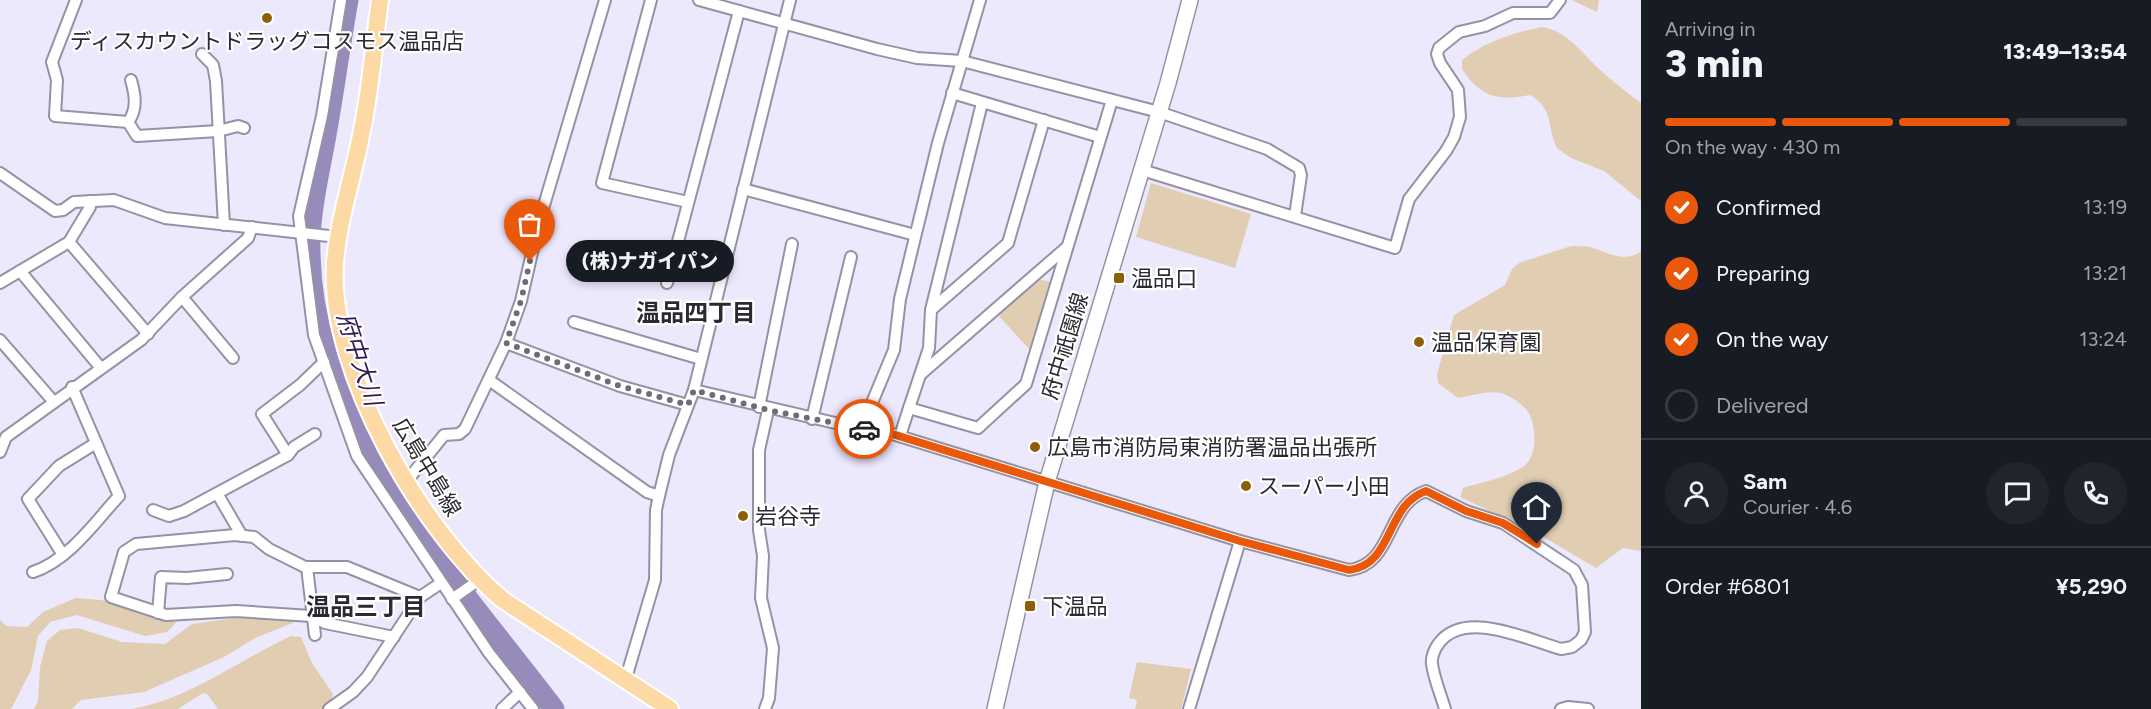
<!DOCTYPE html>
<meta charset="utf-8">
<style>
body{margin:0;font-family:Figtree,"Noto Sans JP",sans-serif;background:#20242c;color:#f1f3f6;height:100vh;display:flex;flex-direction:column;font-size:22px;white-space:nowrap}
*{box-sizing:border-box;margin:0}
p{font-size:20px;color:#9ea1a6}
.icon{flex:none;width:33px;height:33px;fill:none;stroke:currentColor;stroke-width:2;stroke-linecap:round;stroke-linejoin:round}
.map{position:relative;flex:1;overflow:hidden}
.details{display:flex;flex-direction:column;background:#171b24;width:510px}
.details>*{flex:none}
.pin{position:absolute;display:grid;place-items:center;width:51px;height:51px;color:#fff;margin:-62px -26px;border-radius:50% 50% 50% 0;rotate:-45deg;box-shadow:0 0 6px #0007}
.pin .icon{rotate:45deg}
.courier{position:absolute;display:grid;place-items:center;width:60px;height:60px;margin:-30px;border:4px solid #ea580c;border-radius:50%;background:#fff;color:#222;box-shadow:0 2px 8px #0007}
.bubble{position:absolute;height:42px;border-radius:21px;background:#171b24;box-shadow:0 3px 9px #0003;font-size:20px;font-weight:800;line-height:42px;text-align:center}
.head em{font-style:normal;font-weight:800}
.head div{display:flex;flex-direction:column-reverse}
.head{display:flex;align-items:center;justify-content:space-between;height:102px;padding:0 24px}
h1{font-size:39px;font-weight:800;line-height:45px}
.bar{display:grid;grid-template-columns:repeat(4,1fr);gap:9px 6px;align-content:center;height:72px;padding:0 24px}
.bar i{height:8px;border-radius:4px;background:#363941}
.bar .selected{background:#ea580c}
.bar p{grid-column:span 4}
.line{display:flex;align-items:center;gap:15px;padding:0 24px;border-top:2px solid #363941}
.line div{flex:1}
.round{display:grid;place-items:center;flex:none;width:63px;height:63px;border-radius:32px;background:#20242c}
ol{padding:0 24px;list-style:none}
li{display:flex;align-items:center;gap:18px;height:66px}
li p{margin-inline-start:auto}
li .icon{padding:6px;border-radius:50%;background:#ea580c;color:#fff;stroke-width:4}
li:last-child{color:#9ea1a6}
li i{width:33px;height:33px;border:3px solid #363941;border-radius:50%}
main{display:flex;flex:1;min-height:0}
.map>svg:first-child{display:block}
</style>
<main>
<div class="map">
<svg width="1641" height="709" viewBox="0 0 1641 709">
<rect width="100%" height="100%" fill="#ede9fd"/>
<!-- green -->
<g fill="#e1cdb1">
<polygon points="1572,0 1599,0 1597,12"/>
<path d="M1541 27C1565 30 1578 48 1594 64 1608 78 1625 91 1641 103V201L1604 171 1571 158 1557 148C1546 126 1555 110 1530 95 1499 101 1481 98 1462 69V60C1484 42 1514 33 1541 27Z"/>
<polygon points="1151,183 1251,214 1235,268 1136,237"/>
<path d="M1571 246C1577 246 1584 246 1590 247 1608 252 1624 264 1641 251V551L1623 548 1596 568 1542 536 1460 497 1463 488C1482 482 1507 478 1524 466 1537 456 1536 432 1531 418 1528 407 1513 398 1504 394 1490 389 1472 396 1458 398L1438 383 1437 374 1454 315 1505 285 1512 269 1519 263Z"/>
<polygon points="1038,279 1051,282 1030,350 998,315"/>
<polygon points="76,598 101,600 172,619 176,623 167,632 145,636 77,615 50,622 38,636 31,670 11,709 0,709 0,620 6,626 27,627 43,612"/>
<polygon points="242,617 293,620 293,623 257,637 224,657 144,692 81,700 72,709 34,709 38,701 40,667 47,641 60,630 78,628 122,642 165,644 192,624"/>
<path d="M291 636 301 637 312 663 333 694 331 701 322 709H218L208 695 203 693 178 709H132C190 699 239 660 291 636Z"/>
<polygon points="1137,662 1191,669 1181,709 1135,709 1137,700 1129,698"/>
</g>
<g fill="none" stroke-linecap="round" stroke-linejoin="round">
<!-- river -->
<path stroke="#978bbc" stroke-width="21" d="M348 0C340 45 334 90 326 135 320 169 311 204 310 238 305 421 451 573 554 709"/>
<!-- minor casing -->
<g stroke="#9692a5" stroke-width="14">
<g id="minor">
<polyline points="76,0 52,62 57,80 55,116 128,122 137,136 218,131 238,126 244,128"/>
<polyline points="341,0 322,116 299,216 314,335 357,456 489,653 533,709"/>
<polyline points="651,0 602,183 688,202"/>
<polyline points="699,0 877,49 917,58 962,61 1159,112 1267,149 1299,168 1301,175 1295,216"/>
<polyline points="202,54 213,65 216,81 224,225"/>
<polyline points="952,93 1100,137"/>
<path d="M128 122C138 109 135 94 131 80"/>
<polyline points="1142,170 1395,248 1409,199 1446,151 1454,137 1460,117 1458,90 1440,63 1437,54 1439,48 1459,32 1485,26 1513,13 1550,13 1560,0"/>
<polyline points="0,173 55,211 63,210 74,202 114,200 165,218 338,237"/>
<polyline points="743,189 915,235"/>
<polyline points="69,242 148,334"/>
<polyline points="20,271 100,367"/>
<polyline points="0,283 69,242 90,207 90,201"/>
<polyline points="667,283 739,11"/>
<polyline points="182,297 233,358"/>
<polyline points="931,310 1008,243 1044,120"/>
<polyline points="574,322 701,359"/>
<polyline points="0,340 53,401"/>
<polyline points="506,343 620,386 688,405"/>
<polyline points="921,374 1067,247"/>
<polyline points="489,380 647,492 659,496"/>
<path d="M694 390 861 429H876L1240 541 1349 570C1394 565 1385 505 1426 491L1466 511 1503 523 1574 570 1582 585 1585 632 1581 640 1572 647 1561 649C1526 639 1465 609 1439 643 1435 648 1431 657 1432 664 1434 679 1441 695 1445 709"/>
<polyline points="759,407 792,244"/>
<polyline points="909,408 929,348 931,310 982,103"/>
<polyline points="812,419 851,257"/>
<polyline points="861,429 894,350 900,299 938,143 980,0"/>
<polyline points="900,436 909,408 978,428 1026,384 1112,100"/>
<polyline points="0,452 6,437 141,340 182,297 248,238 252,227"/>
<polyline points="288,455 294,447 315,434"/>
<polyline points="406,482 444,435 459,434 465,429 506,343 521,301 539,222 605,0"/>
<polyline points="218,495 242,536"/>
<polyline points="153,510 169,516 184,511 288,455 262,414 300,385 324,362"/>
<polyline points="63,555 28,499 59,466 96,443"/>
<polyline points="307,567 315,635"/>
<path d="M33 572C69 560 94 523 119 496L72 387"/>
<polyline points="452,599 479,580"/>
<polyline points="158,613 161,577 187,578 227,574"/>
<polyline points="394,637 325,623 311,616 236,611 166,615 111,597 124,552 136,544 235,535 254,537 269,549 305,567 347,567 420,597"/>
<polyline points="626,678 655,580 656,510 659,496 669,455 694,390 790,0"/>
<polyline points="329,709 353,692 367,677 420,597 441,583"/>
<polyline points="502,709 520,692"/>
<polyline points="765,709 769,698 773,648 761,598 763,556 759,530 759,450 768,410"/>
<polyline points="1189,709 1240,541"/>
<polyline points="1561,709 1568,707 1588,709"/>
</g>
</g>
<!-- secondary casing -->
<g stroke="#9692a5" stroke-width="18">
<polyline id="secondary" points="995,709 1047,482 1168,83 1190,0"/>
</g>
<!-- primary casing -->
<g stroke="#fff" stroke-width="20">
<path id="primary" d="M380 0C374 43 371 87 362 130 354 175 338 219 335 264 328 371 423 533 503 600L670 709"/>
</g>
<!-- minor -->
<use href="#minor" stroke="#fff" stroke-width="10"/>
<!-- secondary -->
<use href="#secondary" stroke="#fff" stroke-width="15"/>
<!-- primary -->
<use href="#primary" stroke="#fdd9a5" stroke-width="16"/>
</g>
<g fill="none" stroke-linecap="round" stroke-linejoin="round">
<!-- done -->
<polyline stroke="#6f6c78" stroke-width="6" stroke-dasharray="0 10.8" points="530,261 521,301 506,343 620,386 688,405 694,390 768,410 864,429"/>
<!-- route -->
<path stroke="#ea580c" stroke-width="8" d="M864 429H876L1240 541 1349 570C1394 565 1385 505 1426 491L1466 511 1503 523 1537 544"/>
</g>
<!-- markers -->
<g fill="#8d5f06" stroke="#fff" stroke-width="2">
<circle cx="267" cy="18" r="6"/>
<rect x="1113" y="272" width="12" height="12" rx="3"/>
<circle cx="1419" cy="342" r="6"/>
<circle cx="1035" cy="447" r="6"/>
<circle cx="1246" cy="486" r="6"/>
<circle cx="743" cy="516" r="6"/>
<rect x="1024" y="600" width="12" height="12" rx="3"/>
</g>
<g text-anchor="middle" dominant-baseline="central" stroke-width="4.5" stroke-linejoin="round" paint-order="stroke">
<!-- poi labels -->
<g font-size="22" fill="#2b2931" stroke="#fff" text-anchor="start">
<text x="267" y="41" text-anchor="middle">ディスカウントドラッグコスモス温品店</text>
<text x="1131" y="278">温品口</text>
<text x="1431" y="342">温品保育園</text>
<text x="1047" y="447">広島市消防局東消防署温品出張所</text>
<text x="1258" y="486">スーパー小田</text>
<text x="755" y="516">岩谷寺</text>
<text x="1042" y="606">下温品</text>
</g>
<!-- street labels -->
<g font-size="22" fill="#2b2931" stroke="#fff">
<text transform="translate(1065 346) rotate(-73)">府中祇園線</text>
<text transform="translate(427 467) rotate(59)">広島中島線</text>
</g>
<!-- neighbourhood labels -->
<g font-size="24" font-weight="bold" fill="#2b2931" stroke="#fff">
<text x="696" y="312">温品四丁目</text>
<text x="366" y="606">温品三丁目</text>
</g>
<!-- water labels -->
<g font-size="24" font-style="italic" fill="#301b57" stroke="#fff">
<text transform="translate(360 359) rotate(72)">府中大川</text>
</g>
</g>
</svg>
<div class="pin" style="left:530px;top:261px;background:#ea580c"><svg class="icon" aria-label="bag" viewBox="0 0 24 24"><path d="M5 8h14l-1 12H6zM9 8a3 3 0 0 1 6 0"/></svg></div>
<div class="pin" style="left:1537px;top:544px;background:#1f2937"><svg class="icon" aria-label="home" viewBox="0 0 24 24"><path d="M3 11l9-7 9 7M6 9v11h12V9"/></svg></div>
<div class="courier" style="left:864px;top:429px"><svg class="icon" aria-label="car" viewBox="0 0 24 24"><path d="M5 17H2v-5l4-1 3-4h7l3 4 3 1v5h-3M9 17h6M6 11h13"/><circle cx="7" cy="17" r="2"/><circle cx="17" cy="17" r="2"/></svg></div>
<div class="bubble" style="left:566px;top:240px;width:168px">(株)ナガイパン</div>
</div>
<section class="details">
<div class="head"><div><h1>3 min</h1><p>Arriving in</p></div><em>13:49–13:54</em></div>
<div class="bar"><i class="selected"></i><i class="selected"></i><i class="selected"></i><i></i><p>On the way · 430 m</p></div>
<ol>
<li><svg class="icon" aria-label="check" viewBox="0 0 24 24"><path d="M5 12l5 5 9-10"/></svg>Confirmed<p>13:19</p></li>
<li><svg class="icon" aria-label="check" viewBox="0 0 24 24"><path d="M5 12l5 5 9-10"/></svg>Preparing<p>13:21</p></li>
<li><svg class="icon" aria-label="check" viewBox="0 0 24 24"><path d="M5 12l5 5 9-10"/></svg>On the way<p>13:24</p></li>
<li><i></i>Delivered</li>
</ol>
<div class="line" style="height:108px"><a class="round"><svg class="icon" aria-label="person" viewBox="0 0 24 24"><circle cx="12" cy="8" r="4"/><path d="M4 21q1-7 8-7t8 7"/></svg></a><div><b>Sam</b><p>Courier · 4.6</p></div><a class="round"><svg class="icon" aria-label="chat" viewBox="0 0 24 24"><path d="M4 5h16v11H9l-5 4z"/></svg></a><a class="round"><svg class="icon" aria-label="phone" viewBox="0 0 24 24"><path d="M5 4h4l2 5-3 2q2 4 5 5l2-3 5 2v4C11 20 4 13 5 4z"/></svg></a></div>
<div class="line" style="height:78px"><div>Order #6801</div><b>¥5,290</b></div>
</section>
</main>
